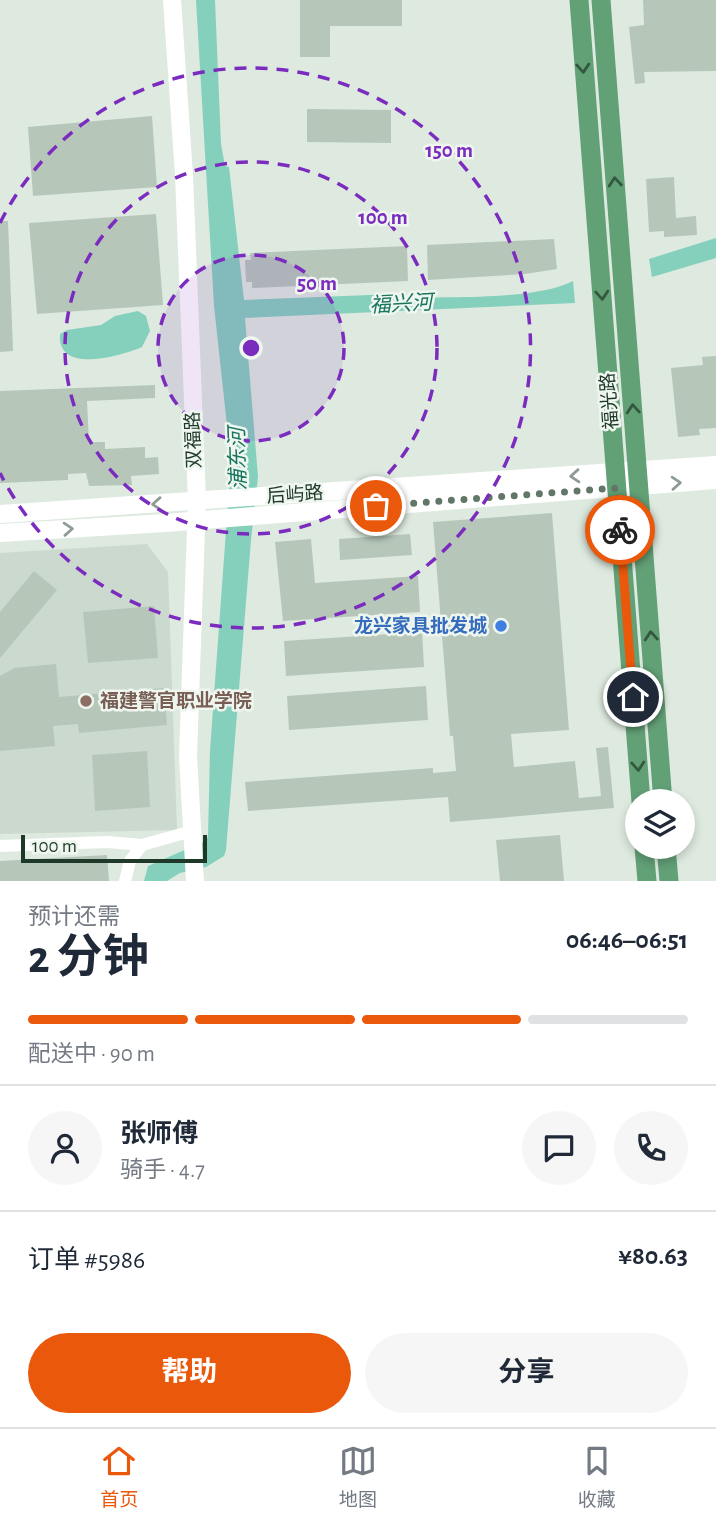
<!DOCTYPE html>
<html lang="zh">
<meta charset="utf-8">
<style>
body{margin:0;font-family:"Alegreya Sans","Noto Sans SC",sans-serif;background:#f6f6f7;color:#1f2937;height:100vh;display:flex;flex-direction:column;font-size:26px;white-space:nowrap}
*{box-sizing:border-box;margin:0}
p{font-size:23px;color:#747a83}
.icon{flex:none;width:38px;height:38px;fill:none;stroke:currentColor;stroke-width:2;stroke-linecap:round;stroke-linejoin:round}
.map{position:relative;height:881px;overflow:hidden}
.sheet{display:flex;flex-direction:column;background:#fff;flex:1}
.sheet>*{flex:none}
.fabs{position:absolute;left:625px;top:789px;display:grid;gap:14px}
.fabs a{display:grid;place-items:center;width:70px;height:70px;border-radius:50%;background:#fff;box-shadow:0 4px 10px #0003;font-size:35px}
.scale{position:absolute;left:21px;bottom:18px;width:186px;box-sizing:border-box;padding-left:7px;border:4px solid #1f3928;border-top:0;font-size:19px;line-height:24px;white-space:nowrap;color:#1f3928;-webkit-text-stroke:5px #eef6ef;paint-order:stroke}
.pin{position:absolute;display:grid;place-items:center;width:60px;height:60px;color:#fff;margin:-30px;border:4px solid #fff;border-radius:50%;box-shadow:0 2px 7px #0007}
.courier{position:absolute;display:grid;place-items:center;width:70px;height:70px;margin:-35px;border:5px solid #ea580c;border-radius:50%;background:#fff;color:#222;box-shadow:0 2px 9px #0007}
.summary em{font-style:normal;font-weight:700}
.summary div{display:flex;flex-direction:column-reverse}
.summary{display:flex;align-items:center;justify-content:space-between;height:119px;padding:0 28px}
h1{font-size:46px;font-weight:700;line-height:52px}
.bar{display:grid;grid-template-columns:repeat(4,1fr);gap:10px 7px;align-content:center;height:84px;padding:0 28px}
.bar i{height:9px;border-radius:5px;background:#e0e1e3}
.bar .current{background:#ea580c}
.bar p{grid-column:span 4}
.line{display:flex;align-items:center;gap:18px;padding:0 28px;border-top:2px solid #e0e1e3}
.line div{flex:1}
.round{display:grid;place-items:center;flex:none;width:74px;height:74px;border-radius:37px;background:#f6f6f7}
.button{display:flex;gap:14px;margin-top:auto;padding:14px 28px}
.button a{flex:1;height:80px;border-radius:42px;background:#ea580c;color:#fff;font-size:28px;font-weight:700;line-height:80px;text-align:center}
.button a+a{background:#f6f6f7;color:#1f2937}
.tabs{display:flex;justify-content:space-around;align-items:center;height:98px;border-top:2px solid #e0e1e3;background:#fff;font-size:19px;color:#747a83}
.tabs a{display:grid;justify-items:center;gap:4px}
.tabs .current{color:#ea580c}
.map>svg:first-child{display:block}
</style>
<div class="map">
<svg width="716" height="881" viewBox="0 0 716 881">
<rect width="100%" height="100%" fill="#deeadf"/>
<!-- built -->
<polygon fill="#ccd9ce" points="147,544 168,572 177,830 0,834 0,553"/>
<!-- water -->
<g fill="#84d0bd">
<path d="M196 0H215L221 144 225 166 229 167 244 300 396 294 400 298C445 296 535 301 573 281L575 303 245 318 258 477 251 540 226 850 224 856 206 867 180 873 167 881H144L148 866 205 841 208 837 210 750 231 462 214 306Z"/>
<polygon points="716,238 716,258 652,277 649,259"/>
<path d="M138 311 146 316 150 331 142 347C120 356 57 375 60 334L67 330 101 325 115 316Z"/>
</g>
<!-- building -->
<g fill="#b6c7ba">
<polygon points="300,0 402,0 402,26 330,26 330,57 300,57"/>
<polygon points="643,0 716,0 716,71 644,72 645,83 635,84 629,27 644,25"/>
<polygon points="307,109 391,110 391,143 307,142"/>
<polygon points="152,116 157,187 33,196 28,127"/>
<polygon points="674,177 676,218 696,216 697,235 664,237 664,231 649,232 646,179"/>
<polygon points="156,214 163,305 37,314 29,223"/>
<polygon points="0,221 8,221 13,351 0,352"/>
<polygon points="554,239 557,269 525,274 428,280 427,245"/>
<polygon points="407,246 408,281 252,288 252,282 246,282 245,260 251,260 250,253"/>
<polygon points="716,356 716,428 699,429 700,435 678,437 671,368 703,365 702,357"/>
<polygon points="155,385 155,398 87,401 89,442 105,442 105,449 145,447 145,458 158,457 159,474 131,476 132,485 89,486 86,473 68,474 68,480 0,483 0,391"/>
<polygon points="552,513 569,730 511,734 514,767 575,761 579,798 601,796 596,748 608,747 614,808 450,822 448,797 248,811 245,782 433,768 433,773 456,771 453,736 450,736 433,522"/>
<polygon points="410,534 412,555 340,560 339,539"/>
<polygon points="311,539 315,583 418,576 420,612 283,621 275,542"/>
<polygon points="34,571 57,590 0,658 0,612"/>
<polygon points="154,606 158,658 88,663 83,612"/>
<polygon points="422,632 424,667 286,676 284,641"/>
<polygon points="56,664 59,697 164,688 167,725 79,733 78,724 53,726 55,746 0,751 0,676 14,668"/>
<polygon points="426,686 428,720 289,730 287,696"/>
<polygon points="147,751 150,807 95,811 92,755"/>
<polygon points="560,835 564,881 500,881 496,840"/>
<polygon points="107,855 109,881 0,881 0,861"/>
</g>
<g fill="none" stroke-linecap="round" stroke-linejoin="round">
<!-- street -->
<g stroke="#fff" stroke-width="12">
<polyline points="0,846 107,842 142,845"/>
<polyline points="125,881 130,861 142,845 192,831"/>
</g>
<!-- secondary -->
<g stroke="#fff" stroke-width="18">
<polyline points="172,0 184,175 197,501 188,756 195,881"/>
<polyline points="0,514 716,465"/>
<polyline points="0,533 165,523 716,480"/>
</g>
<!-- primary -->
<g stroke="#62a076" stroke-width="19">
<polyline points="579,0 641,802"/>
<polyline points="601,0 663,802"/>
<polyline points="644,847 647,881"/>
<polyline points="666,847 669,881"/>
</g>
</g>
<!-- one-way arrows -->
<defs><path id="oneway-chevron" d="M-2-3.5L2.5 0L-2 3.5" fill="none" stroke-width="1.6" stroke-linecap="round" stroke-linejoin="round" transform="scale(1.75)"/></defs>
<g stroke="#33583f">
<use href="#oneway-chevron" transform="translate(583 68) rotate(86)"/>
<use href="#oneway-chevron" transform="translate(615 182) rotate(-95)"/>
<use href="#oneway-chevron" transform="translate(602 295) rotate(86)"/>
<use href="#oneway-chevron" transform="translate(633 409) rotate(-94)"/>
<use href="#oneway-chevron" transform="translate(651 636) rotate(-94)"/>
<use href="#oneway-chevron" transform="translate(638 766) rotate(86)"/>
</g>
<g stroke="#8f9c94">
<use href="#oneway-chevron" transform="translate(575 476) rotate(176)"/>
<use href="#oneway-chevron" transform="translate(676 483) rotate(-4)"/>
<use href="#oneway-chevron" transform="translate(157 504) rotate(176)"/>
<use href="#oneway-chevron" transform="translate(68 529) rotate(-4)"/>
</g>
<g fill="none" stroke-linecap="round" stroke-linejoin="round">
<!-- done -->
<polyline stroke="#627768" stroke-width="7" stroke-dasharray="0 12.6" points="376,506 617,488 620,530"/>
<!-- route -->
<polyline stroke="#ea580c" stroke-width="9" points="620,530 633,697"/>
</g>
<!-- distance rings -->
<circle cx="251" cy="348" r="93" fill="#7b2cbf" fill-opacity=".12"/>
<g fill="none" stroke="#7b2cbf" stroke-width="3.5" stroke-dasharray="12 9">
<circle cx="251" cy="348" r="93"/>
<circle cx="251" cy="348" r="186"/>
<path d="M0 223A280 280 0 1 1 0 473"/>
</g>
<!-- markers -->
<circle fill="#3f7fe0" stroke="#eef6ef" stroke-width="2.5" cx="501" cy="626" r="7"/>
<circle fill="#8d6e63" stroke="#eef6ef" stroke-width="2.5" cx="86" cy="701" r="7"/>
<g text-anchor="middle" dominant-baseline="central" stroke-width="5" stroke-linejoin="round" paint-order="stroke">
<!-- street labels -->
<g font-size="19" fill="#1f3928" stroke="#eef6ef">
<text transform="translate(610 401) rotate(-94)">福光路</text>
<text transform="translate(194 440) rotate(-92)">双福路</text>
<text transform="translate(295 495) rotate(-4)">后屿路</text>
</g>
<!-- shop labels -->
<g font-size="19" font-weight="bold" fill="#366cbe" stroke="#eef6ef" text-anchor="end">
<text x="487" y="626">龙兴家具批发城</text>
</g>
<!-- education labels -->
<g font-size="19" font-weight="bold" fill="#785e54" stroke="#eef6ef" text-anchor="start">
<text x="100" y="701">福建警官职业学院</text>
</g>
<!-- water labels -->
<g font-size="21" font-style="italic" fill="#1a755f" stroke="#eef6ef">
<text transform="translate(401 304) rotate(-3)">福兴河</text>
<text transform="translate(238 459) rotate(-92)">浦东河</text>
</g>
</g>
<circle cx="251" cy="348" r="10" fill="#7b2cbf" stroke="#eef6ef" stroke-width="3.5"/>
<g font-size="21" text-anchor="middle" font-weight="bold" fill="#7b2cbf" stroke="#eef6ef" stroke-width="5" stroke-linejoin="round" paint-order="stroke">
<text x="449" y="157">150 m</text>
<text x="383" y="224">100 m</text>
<text x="317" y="290">50 m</text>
</g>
</svg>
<div class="fabs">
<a><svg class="icon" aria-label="layers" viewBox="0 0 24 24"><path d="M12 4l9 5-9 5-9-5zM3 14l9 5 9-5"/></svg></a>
</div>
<div class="scale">100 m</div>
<div class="pin" style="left:376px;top:506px;background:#ea580c"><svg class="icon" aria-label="bag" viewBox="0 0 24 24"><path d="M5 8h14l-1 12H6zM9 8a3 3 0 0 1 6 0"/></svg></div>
<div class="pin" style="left:633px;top:697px;background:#1f2937"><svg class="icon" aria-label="home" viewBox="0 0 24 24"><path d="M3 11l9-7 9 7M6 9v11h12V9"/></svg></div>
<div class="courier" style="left:620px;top:530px"><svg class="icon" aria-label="bike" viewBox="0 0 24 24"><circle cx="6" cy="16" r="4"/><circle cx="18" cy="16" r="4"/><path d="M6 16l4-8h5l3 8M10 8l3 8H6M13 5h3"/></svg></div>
</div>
<section class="sheet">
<div class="summary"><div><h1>2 分钟</h1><p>预计还需</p></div><em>06:46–06:51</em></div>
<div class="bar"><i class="current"></i><i class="current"></i><i class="current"></i><i></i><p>配送中 · 90 m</p></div>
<div class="line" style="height:126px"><a class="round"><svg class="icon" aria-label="person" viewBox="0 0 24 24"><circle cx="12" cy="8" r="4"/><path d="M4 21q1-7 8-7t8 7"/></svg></a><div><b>张师傅</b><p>骑手 · 4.7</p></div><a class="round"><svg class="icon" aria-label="chat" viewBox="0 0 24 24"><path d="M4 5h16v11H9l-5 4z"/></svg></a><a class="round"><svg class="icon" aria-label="phone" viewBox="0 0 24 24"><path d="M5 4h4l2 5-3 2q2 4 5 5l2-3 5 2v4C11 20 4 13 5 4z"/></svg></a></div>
<div class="line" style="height:91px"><div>订单 #5986</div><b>¥80.63</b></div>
<div class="button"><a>帮助</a><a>分享</a></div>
</section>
<nav class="tabs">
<a class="current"><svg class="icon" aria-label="home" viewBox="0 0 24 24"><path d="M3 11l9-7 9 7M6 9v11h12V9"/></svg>首页</a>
<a><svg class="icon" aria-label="map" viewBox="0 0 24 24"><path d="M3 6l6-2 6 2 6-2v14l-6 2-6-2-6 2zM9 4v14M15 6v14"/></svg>地图</a>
<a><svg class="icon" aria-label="saved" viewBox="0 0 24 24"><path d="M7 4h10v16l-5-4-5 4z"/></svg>收藏</a>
</nav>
